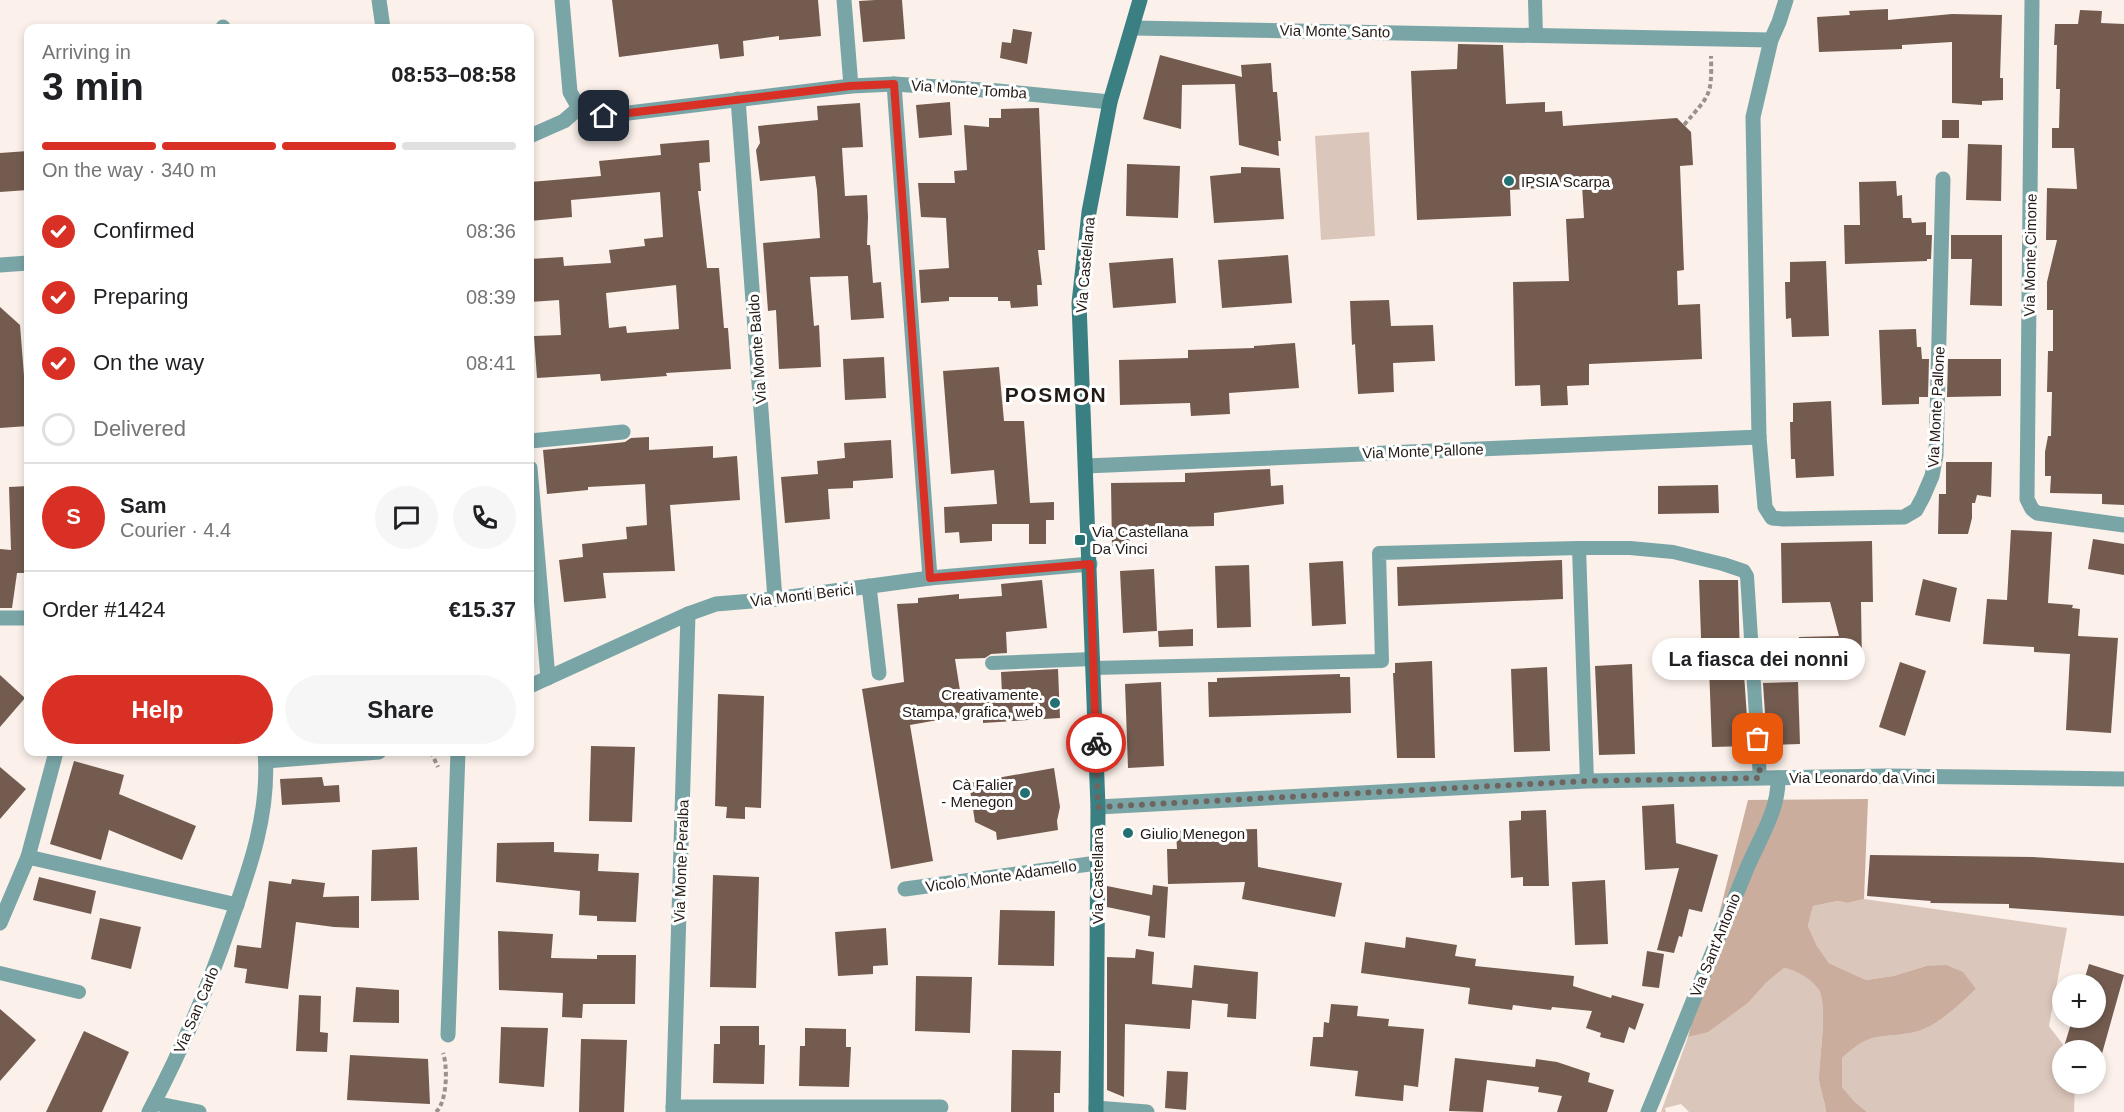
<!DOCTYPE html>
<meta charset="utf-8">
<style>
body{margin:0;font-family:Arial,sans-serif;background:#f6f6f6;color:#202124;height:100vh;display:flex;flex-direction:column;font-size:22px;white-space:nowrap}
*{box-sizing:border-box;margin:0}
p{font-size:20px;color:#757577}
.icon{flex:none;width:33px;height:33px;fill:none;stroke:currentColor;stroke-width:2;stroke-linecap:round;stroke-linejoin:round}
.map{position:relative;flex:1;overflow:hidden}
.sheet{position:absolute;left:24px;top:24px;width:510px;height:732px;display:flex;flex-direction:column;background:#fff;border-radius:12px;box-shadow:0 3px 9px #0003}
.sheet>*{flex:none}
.controls{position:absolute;left:2052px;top:974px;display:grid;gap:12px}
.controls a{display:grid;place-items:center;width:54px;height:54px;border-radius:50%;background:#fff;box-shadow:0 3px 9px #0003;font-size:30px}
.pin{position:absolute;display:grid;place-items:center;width:51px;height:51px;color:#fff;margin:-26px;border-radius:12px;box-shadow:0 3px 9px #0006}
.courier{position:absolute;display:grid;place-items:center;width:60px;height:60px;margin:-30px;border:4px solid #d93025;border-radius:50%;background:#fff;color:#222;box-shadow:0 2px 8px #0007}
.bubble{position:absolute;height:42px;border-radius:21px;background:#fff;box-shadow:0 3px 9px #0003;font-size:20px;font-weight:600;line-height:42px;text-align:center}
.summary em{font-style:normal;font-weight:600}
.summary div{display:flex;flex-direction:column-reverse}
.summary{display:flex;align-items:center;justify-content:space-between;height:102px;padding:0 18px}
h1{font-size:39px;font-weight:600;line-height:45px}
.bar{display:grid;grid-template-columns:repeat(4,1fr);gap:9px 6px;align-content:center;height:72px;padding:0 18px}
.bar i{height:8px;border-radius:4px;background:#e0e0e0}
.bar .selected{background:#d93025}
.bar p{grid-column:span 4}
.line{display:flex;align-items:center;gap:15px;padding:0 18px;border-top:2px solid #e0e0e0}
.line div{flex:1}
.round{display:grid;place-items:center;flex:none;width:63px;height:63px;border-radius:32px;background:#f6f6f6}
ol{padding:0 18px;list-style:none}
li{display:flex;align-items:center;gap:18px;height:66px}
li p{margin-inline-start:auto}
li .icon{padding:6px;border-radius:50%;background:#d93025;color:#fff;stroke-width:4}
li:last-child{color:#757577}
li i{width:33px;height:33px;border:3px solid #e0e0e0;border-radius:50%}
.button{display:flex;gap:12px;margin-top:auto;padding:12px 18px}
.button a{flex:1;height:69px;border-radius:36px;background:#d93025;color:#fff;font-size:24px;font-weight:600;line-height:69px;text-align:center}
.button a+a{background:#f6f6f6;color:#202124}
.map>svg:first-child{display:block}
</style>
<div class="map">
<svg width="2124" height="1112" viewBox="0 0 2124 1112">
<rect width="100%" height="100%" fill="#fbf0ea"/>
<!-- green -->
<g fill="#dbc6bb">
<polygon points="1369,132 1375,236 1321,240 1315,136"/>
<path d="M1864 899 2067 928 2049 1026 2067 1050H2062V1083H2075L2074 1112H1867L1855 1102 1842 1087V1058C1851 1050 1861 1041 1873 1038 1890 1034 1908 1036 1924 1029 1943 1021 1961 1003 1976 989L1926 966 1893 976 1866 980 1829 963 1817 946 1808 926 1813 906 1838 901 1848 903Z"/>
<path d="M1784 968C1796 970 1813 979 1819 990 1828 1007 1819 1059 1819 1080 1820 1090 1825 1101 1826 1112H1689L1681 1104 1665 1108 1666 1112H1661L1688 1037 1708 1031 1748 1003 1766 983Z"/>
</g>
<!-- forest -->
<path fill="#cbad9d" d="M1868 799 1864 899 1848 903 1838 901 1813 906 1808 926 1817 946 1829 963 1866 980 1893 976 1926 966 1946 965 1963 972 1976 989C1961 1003 1943 1021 1924 1029 1908 1036 1890 1034 1873 1038 1861 1041 1851 1050 1842 1058V1087L1855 1102 1867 1112H1826C1825 1101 1820 1090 1819 1080 1819 1059 1828 1007 1819 990 1812 979 1796 970 1784 968L1766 983 1748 1003 1708 1032 1688 1037 1748 800Z"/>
<!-- building -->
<g fill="#735b4f" fill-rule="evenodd">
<polygon points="612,0 818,0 821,36 779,40 779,36 743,41 744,56 720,59 718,44 619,57"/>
<polygon points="875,0 902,0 905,39 863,42 859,1"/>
<polygon points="1888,9 1888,20 1952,14 2002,15 2000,78 2003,78 2003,100 1982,101 1982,105 1952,103 1952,42 1902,45 1902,49 1819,52 1817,17 1850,15 1849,11"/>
<polygon points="2080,10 2102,11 2101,23 2124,24 2124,505 2102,504 2102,494 2050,493 2051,476 2045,476 2045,452 2048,436 2051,436 2052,392 2047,392 2048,351 2053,351 2053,310 2047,310 2047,282 2057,240 2046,240 2047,188 2077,189 2074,148 2052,148 2052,128 2059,128 2060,89 2056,89 2057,45 2054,45 2055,24 2078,24"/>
<polygon points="1013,29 1032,32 1027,64 1000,58 1002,42 1011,43"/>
<polygon points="1458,44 1503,45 1506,104 1545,102 1545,112 1562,111 1563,126 1677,118 1691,132 1693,165 1680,166 1684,270 1677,271 1678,305 1700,304 1702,359 1589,364 1589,385 1567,386 1568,405 1541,406 1540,385 1515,386 1513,282 1569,281 1566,219 1584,218 1582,185 1510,190 1511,216 1417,220 1411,71 1457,69"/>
<polygon points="1160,55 1242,77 1241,65 1271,63 1273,92 1277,92 1281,141 1278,141 1279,156 1239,145 1235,84 1182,85 1181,129 1143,119"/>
<polygon points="950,102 952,135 919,138 916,105"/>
<polygon points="860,103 863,147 842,148 845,196 867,195 868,217 867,245 870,245 873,283 881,282 884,318 851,320 848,276 810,277 814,326 819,325 821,367 779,369 776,310 768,311 763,243 820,238 817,190 815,176 760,181 756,150 760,143 758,126 818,120 817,106"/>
<polygon points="1039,108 1045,250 1038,250 1042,285 1037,285 1038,306 1011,308 1010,301 998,301 998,297 949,297 949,301 921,303 919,270 949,268 946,218 921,217 918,183 955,183 954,171 967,170 964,125 989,127 989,118 1001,118 1001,109"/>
<rect x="1942" y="120" width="17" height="18"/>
<path d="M709 140 710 162 699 163 701 191H698L707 268H719L724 328H728L731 369 666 373 667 376 601 381 600 374 537 378 534 336 561 335 559 300 530 302V259L563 257 564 266 611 263 609 250 645 246 644 239 663 237 660 192 571 200 572 217 530 221V182L601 176 599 161 661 155 660 144ZM676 285 679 329 627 333 626 326 609 328 606 293Z"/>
<polygon points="1968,144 2002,145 2001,201 1966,200"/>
<polygon points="28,151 28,190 0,192 0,153"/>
<polygon points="1127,164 1180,166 1178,218 1126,216"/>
<polygon points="1241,167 1280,168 1284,219 1214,223 1210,176 1241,173"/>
<polygon points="1896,181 1897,196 1902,195 1903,218 1911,218 1912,223 1926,222 1926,235 1932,235 1931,259 1927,259 1927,261 1845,264 1844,225 1860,225 1859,182"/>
<polygon points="1951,235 2002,235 2002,306 1970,305 1972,259 1951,259"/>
<polygon points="1288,255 1292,303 1222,308 1218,260"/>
<polygon points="1173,258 1176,303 1113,308 1109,263"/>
<polygon points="1826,261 1829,336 1792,337 1791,318 1786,319 1785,282 1790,282 1790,262"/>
<polygon points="1389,300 1391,326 1433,325 1435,361 1393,363 1394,392 1358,394 1355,344 1352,345 1350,301"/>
<polygon points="0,307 20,325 28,426 0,428"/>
<polygon points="1916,329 1917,347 1921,347 1922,359 1929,359 1928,397 1919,397 1919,404 1882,405 1879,330"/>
<polygon points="1295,343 1299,388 1229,393 1230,414 1191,416 1190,403 1120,405 1119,360 1188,358 1188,350 1254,348 1254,346"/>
<polygon points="884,357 886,398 845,400 843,359"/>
<polygon points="1948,359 2001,359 2001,396 1947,397"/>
<polygon points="999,367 1004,421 1024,421 1030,503 1054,502 1054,520 1046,520 1046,544 1029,544 1029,524 992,524 992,541 960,543 959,532 945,533 944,507 997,504 994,470 951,474 943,371"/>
<polygon points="1831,401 1834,476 1796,478 1795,459 1791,459 1790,422 1793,422 1793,403"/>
<polygon points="649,437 649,450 713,446 713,458 737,456 740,500 670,505 675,571 603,573 606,598 564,602 559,560 583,557 582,544 627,539 626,527 647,525 645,484 588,487 588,490 547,494 543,450 616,443 625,442 631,438"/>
<polygon points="891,440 893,478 853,481 853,488 828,489 830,519 785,523 781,477 818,474 817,461 845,458 844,443"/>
<polygon points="1946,462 1992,462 1991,497 1977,495 1975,503 1972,503 1972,518 1968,534 1938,534 1939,494 1946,494"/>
<polygon points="1270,469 1271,486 1283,485 1284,504 1214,513 1214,526 1129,528 1130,545 1112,546 1111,483 1185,482 1185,473"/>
<polygon points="1718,485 1719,513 1658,514 1658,486"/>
<polygon points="28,486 28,573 17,573 12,608 0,608 0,549 11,550 9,487"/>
<polygon points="2011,530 2052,532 2048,603 2073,605 2072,608 2080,609 2078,636 2118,638 2111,733 2066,730 2070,654 2034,652 2034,647 1983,644 1987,599 2007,600"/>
<polygon points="2093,539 2124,544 2124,575 2088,569"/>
<polygon points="1872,541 1873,602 1861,602 1862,665 1800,667 1799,637 1839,636 1830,602 1782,603 1781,543"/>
<polygon points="1562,560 1563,599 1398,606 1397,567"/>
<polygon points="1343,561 1346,624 1312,626 1309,563"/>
<polygon points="1249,565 1251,627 1217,628 1215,566"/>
<polygon points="1154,569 1157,631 1123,633 1120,571"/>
<polygon points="1923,579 1957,588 1950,622 1915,615"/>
<polygon points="1042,580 1047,628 1006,632 1007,653 991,654 985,658 955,659 961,697 1002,695 1001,672 1058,669 1060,718 983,723 983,712 910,725 933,861 891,869 862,689 904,682 897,604 918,603 918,598 959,594 959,599 1002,596 1001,584"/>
<polygon points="1699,580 1738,580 1740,660 1743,660 1749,746 1712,747 1709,666 1702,666"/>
<polygon points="1193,629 1193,646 1159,647 1158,631"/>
<polygon points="1432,661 1435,758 1397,758 1393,673 1395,673 1395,663"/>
<polygon points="1900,662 1926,671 1905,736 1879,727"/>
<polygon points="1632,664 1635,754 1599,755 1595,666"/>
<polygon points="1547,667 1550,751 1514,752 1511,669"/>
<polygon points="1340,674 1340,677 1350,677 1351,713 1209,717 1208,682 1217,682 1217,678"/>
<polygon points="0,675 25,698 0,727"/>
<polygon points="1161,682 1164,766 1128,768 1125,684"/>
<polygon points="1798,682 1800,744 1767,745 1763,683"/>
<polygon points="718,694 764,696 761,808 745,807 745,819 726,818 727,807 715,806"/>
<polygon points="591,746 635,747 632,822 589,821"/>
<polygon points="74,761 124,775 119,794 196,826 182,860 109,830 101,860 50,844"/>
<polygon points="0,767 26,789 0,819"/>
<polygon points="1054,768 1060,807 1057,821 1058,830 997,840 996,832 975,822 969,783"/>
<polygon points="322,777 324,786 339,785 340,802 282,805 280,779"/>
<polygon points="1674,804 1676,843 1718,855 1702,912 1689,909 1682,937 1679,936 1674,953 1657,950 1679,868 1645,870 1642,806"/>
<polygon points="1546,810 1549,886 1523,886 1523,877 1511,878 1509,821 1521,820 1521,811"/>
<polygon points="1257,829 1258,867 1342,883 1335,917 1242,899 1245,882 1168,884 1167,849 1177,849 1176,831"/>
<polygon points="554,842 554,852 599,854 598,871 639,873 636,922 597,921 597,916 579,915 580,891 496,882 497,843"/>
<polygon points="417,847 419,900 371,901 372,850"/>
<polygon points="1870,855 2033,857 2124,863 2124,916 2009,908 2009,904 1930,903 1931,901 1867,896"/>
<polygon points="713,875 759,877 756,988 710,987"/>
<polygon points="39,877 96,891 91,914 33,900"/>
<polygon points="292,879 325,883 323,897 359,896 359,928 334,927 296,922 288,989 245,983 247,969 234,967 237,945 261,948 269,881 291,884"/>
<polygon points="1605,880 1608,944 1575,945 1572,882"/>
<polygon points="1153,885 1168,887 1165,938 1148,936 1150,916 1107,907 1107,886 1152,895"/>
<polygon points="1000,910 1055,911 1054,966 998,965"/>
<polygon points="100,918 141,927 131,969 91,959"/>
<polygon points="886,928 888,965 873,966 873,974 838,976 835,932"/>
<polygon points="498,931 553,934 551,958 597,959 597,955 636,955 635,1004 583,1004 582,1018 562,1017 563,993 499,990"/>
<polygon points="1406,937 1457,945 1455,956 1476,959 1475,966 1574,976 1573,986 1611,998 1612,995 1644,1004 1635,1030 1629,1027 1624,1043 1600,1037 1601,1033 1586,1028 1592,1011 1552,1007 1551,1010 1513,1005 1512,1010 1468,1004 1470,988 1361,973 1365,942 1405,948"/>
<polygon points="1136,949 1154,952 1152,984 1192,988 1194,965 1258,972 1256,1019 1227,1017 1228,1004 1192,1000 1190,1029 1125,1024 1124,1097 1107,1090 1107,957 1135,958"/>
<polygon points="1647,951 1664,954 1659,988 1642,986"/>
<polygon points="2089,964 2124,975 2098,1068 2096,1067 2096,1050 2063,1050 2073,1017 2096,1017 2096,984 2083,984"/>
<polygon points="916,976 972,977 970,1033 915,1031"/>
<polygon points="356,987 399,990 399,1023 353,1022"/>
<polygon points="299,995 321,996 320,1032 328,1033 327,1052 296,1051"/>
<polygon points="1331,1004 1358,1006 1357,1016 1389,1019 1388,1026 1424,1029 1418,1087 1404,1085 1403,1101 1355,1096 1358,1071 1310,1066 1313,1037 1323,1037 1324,1022 1329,1023"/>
<polygon points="0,1009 36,1040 0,1081"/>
<polygon points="720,1026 759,1026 759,1045 765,1045 764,1084 713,1083 714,1044 720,1044"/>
<polygon points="501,1027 548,1028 544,1087 499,1083"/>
<polygon points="805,1028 846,1029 846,1047 851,1047 849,1087 799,1086 800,1046 805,1046"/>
<polygon points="84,1031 129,1052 102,1112 46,1112"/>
<polygon points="581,1039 627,1040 624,1112 579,1112"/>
<polygon points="1012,1050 1061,1051 1060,1093 1054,1093 1054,1112 1011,1112"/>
<polygon points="350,1055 428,1059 430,1104 347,1100"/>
<polygon points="1455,1058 1535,1067 1536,1059 1557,1062 1590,1073 1588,1082 1614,1090 1607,1112 1557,1112 1562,1096 1538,1092 1539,1087 1487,1080 1483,1112 1449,1111"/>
<polygon points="1167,1071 1188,1072 1186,1110 1165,1108"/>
</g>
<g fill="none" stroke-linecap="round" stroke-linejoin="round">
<!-- path -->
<g stroke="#9c918b" stroke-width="4" stroke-dasharray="4.5 3" stroke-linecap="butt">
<path d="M1684 125C1710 94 1712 97 1711 56"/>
<polyline points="431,752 438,767"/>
<path d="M436 1112C447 1102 448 1067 443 1053"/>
</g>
<!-- service -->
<g stroke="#7aa5a6" stroke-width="14">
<polyline points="1535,0 1536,35"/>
<polyline points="1579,548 1630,548 1673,552 1723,564 1744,571 1747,576 1760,778"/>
<polyline points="992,663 1093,659"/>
<polyline points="1093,668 1382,661 1379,553 1579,548 1587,781"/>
<polyline points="0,973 79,992"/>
</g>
<!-- minor -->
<g stroke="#7aa5a6" stroke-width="15">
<polyline points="379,0 383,28"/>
<polyline points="562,0 570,92 579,108"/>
<polyline points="844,0 851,86"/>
<polyline points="2032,0 2027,499 2032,509 2037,513 2124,525"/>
<polyline points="223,27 223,28"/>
<polyline points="1133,28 1771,40"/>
<polyline points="894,84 930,578"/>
<polyline points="738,99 775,599"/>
<polyline points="579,108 591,114 604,116 851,86 894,84 998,91 1110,102"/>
<polyline points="530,136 564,121 579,108"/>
<polyline points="0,265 28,263"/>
<polyline points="1759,437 1765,507 1772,518 1783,519 1904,517 1916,510 1923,497 1932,476 1936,455 1943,179"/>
<polyline points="530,441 623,432"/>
<polyline points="1086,466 1759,437 1753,117 1771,40 1779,22 1786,0"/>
<polyline points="530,468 548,678"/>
<polyline points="869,586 879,673"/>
<polyline points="0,618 28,618"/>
<polyline points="530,686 688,614 716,604 775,599 930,578 1090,564"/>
<polyline points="266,761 379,752"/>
<polyline points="28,857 237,905"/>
<polyline points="905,889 1097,863"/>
<polyline points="0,923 28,857 56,752"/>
<polyline points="448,1035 458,752"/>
<polyline points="154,1103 199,1112"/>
<polyline points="673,1107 941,1107"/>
<polyline points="1096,1108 1147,1112"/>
<path d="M149 1112C181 1052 208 988 230 924 250 868 270 812 265 752"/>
<polyline points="673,1112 688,614"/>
<path d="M1648 1112C1681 1033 1712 952 1745 873 1757 842 1779 812 1778 778"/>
</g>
<!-- tertiary -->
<polyline stroke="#7aa5a6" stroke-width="15" points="1098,807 1587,781 1887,776 2124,779"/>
<!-- secondary -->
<polyline stroke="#3a7f81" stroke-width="15" points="1096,1112 1098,807 1079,303 1089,212 1110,102 1140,0"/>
</g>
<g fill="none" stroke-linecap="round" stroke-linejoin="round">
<!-- done -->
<polyline stroke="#6f6560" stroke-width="6" stroke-dasharray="0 10.8" points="1096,743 1098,807 1587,781 1760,778 1758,739"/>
<!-- route -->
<polyline stroke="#d93025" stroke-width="8" points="604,116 850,86 894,84 930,578 1090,564 1096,743"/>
</g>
<!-- markers -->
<g fill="#247072" stroke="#fff" stroke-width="2">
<circle cx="1509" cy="181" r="6"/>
<rect x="1074" y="534" width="12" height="12" rx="3"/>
<circle cx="1055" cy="703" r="6"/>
<circle cx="1025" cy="793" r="6"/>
<circle cx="1128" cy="833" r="6"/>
</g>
<g text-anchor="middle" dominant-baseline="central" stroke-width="6" stroke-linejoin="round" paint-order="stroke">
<!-- street labels -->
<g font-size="15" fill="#241a15" stroke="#fff">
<text transform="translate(1335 31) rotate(1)">Via Monte Santo</text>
<text transform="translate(969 89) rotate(4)">Via Monte Tomba</text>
<text transform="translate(2030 255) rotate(-89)">Via Monte Cimone</text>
<text transform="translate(1085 265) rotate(-85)">Via Castellana</text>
<text transform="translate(757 349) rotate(-94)">Via Monte Baldo</text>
<text transform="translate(1936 407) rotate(-87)">Via Monte Pallone</text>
<text transform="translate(1423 451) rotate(-2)">Via Monte Pallone</text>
<text transform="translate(802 595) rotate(-7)">Via Monti Berici</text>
<text x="1862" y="777">Via Leonardo da Vinci</text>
<text transform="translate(681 861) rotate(-88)">Via Monte Peralba</text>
<text transform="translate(1001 876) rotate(-8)">Vicolo Monte Adamello</text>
<text transform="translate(1097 876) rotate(-90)">Via Castellana</text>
<text transform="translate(1715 945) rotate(-68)">Via Sant'Antonio</text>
<text transform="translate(196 1010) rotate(-67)">Via San Carlo</text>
</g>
<!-- poi labels -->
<g font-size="15" fill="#241a15" stroke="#fff" text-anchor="start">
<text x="1521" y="181">IPSIA Scarpa</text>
<text x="1092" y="531">Via Castellana<tspan x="1092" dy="17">Da Vinci</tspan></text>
<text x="1043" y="694" text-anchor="end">Creativamente.<tspan x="1043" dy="17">Stampa, grafica, web</tspan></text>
<text x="1013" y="784" text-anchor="end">Cà Falier<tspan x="1013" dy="17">- Menegon</tspan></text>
<text x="1140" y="833">Giulio Menegon</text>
</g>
<!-- district labels -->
<g font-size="21" font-weight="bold" letter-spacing="1.5" fill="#241a15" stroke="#fff">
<text x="1056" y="394">POSMON</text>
</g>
</g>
</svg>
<div class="controls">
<a>+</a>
<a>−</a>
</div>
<div class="pin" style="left:1758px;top:739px;background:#ea580c"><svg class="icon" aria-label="bag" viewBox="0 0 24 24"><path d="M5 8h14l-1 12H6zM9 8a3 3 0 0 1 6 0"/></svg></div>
<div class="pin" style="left:604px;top:116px;background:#1f2937"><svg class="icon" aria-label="home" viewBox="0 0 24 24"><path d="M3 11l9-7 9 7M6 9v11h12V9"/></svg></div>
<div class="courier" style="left:1096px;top:743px"><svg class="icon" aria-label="bike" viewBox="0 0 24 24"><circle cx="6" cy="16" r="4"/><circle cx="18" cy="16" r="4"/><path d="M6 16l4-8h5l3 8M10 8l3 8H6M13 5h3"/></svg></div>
<div class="bubble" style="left:1652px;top:638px;width:213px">La fiasca dei nonni</div>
<section class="sheet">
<div class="summary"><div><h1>3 min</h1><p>Arriving in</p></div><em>08:53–08:58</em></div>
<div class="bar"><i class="selected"></i><i class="selected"></i><i class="selected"></i><i></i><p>On the way · 340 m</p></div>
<ol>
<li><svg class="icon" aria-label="check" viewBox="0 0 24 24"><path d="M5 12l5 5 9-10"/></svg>Confirmed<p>08:36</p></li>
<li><svg class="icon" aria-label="check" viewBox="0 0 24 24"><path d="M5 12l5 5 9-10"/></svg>Preparing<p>08:39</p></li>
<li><svg class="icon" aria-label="check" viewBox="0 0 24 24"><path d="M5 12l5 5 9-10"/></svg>On the way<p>08:41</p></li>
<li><i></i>Delivered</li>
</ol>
<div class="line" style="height:108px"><b class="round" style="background:#d93025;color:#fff">S</b><div><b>Sam</b><p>Courier · 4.4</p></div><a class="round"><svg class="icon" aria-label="chat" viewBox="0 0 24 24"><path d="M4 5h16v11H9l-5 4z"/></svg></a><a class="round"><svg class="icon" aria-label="phone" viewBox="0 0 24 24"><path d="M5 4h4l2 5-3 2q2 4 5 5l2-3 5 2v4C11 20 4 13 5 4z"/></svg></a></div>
<div class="line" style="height:78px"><div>Order #1424</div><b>€15.37</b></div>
<div class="button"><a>Help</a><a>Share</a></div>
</section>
</div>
